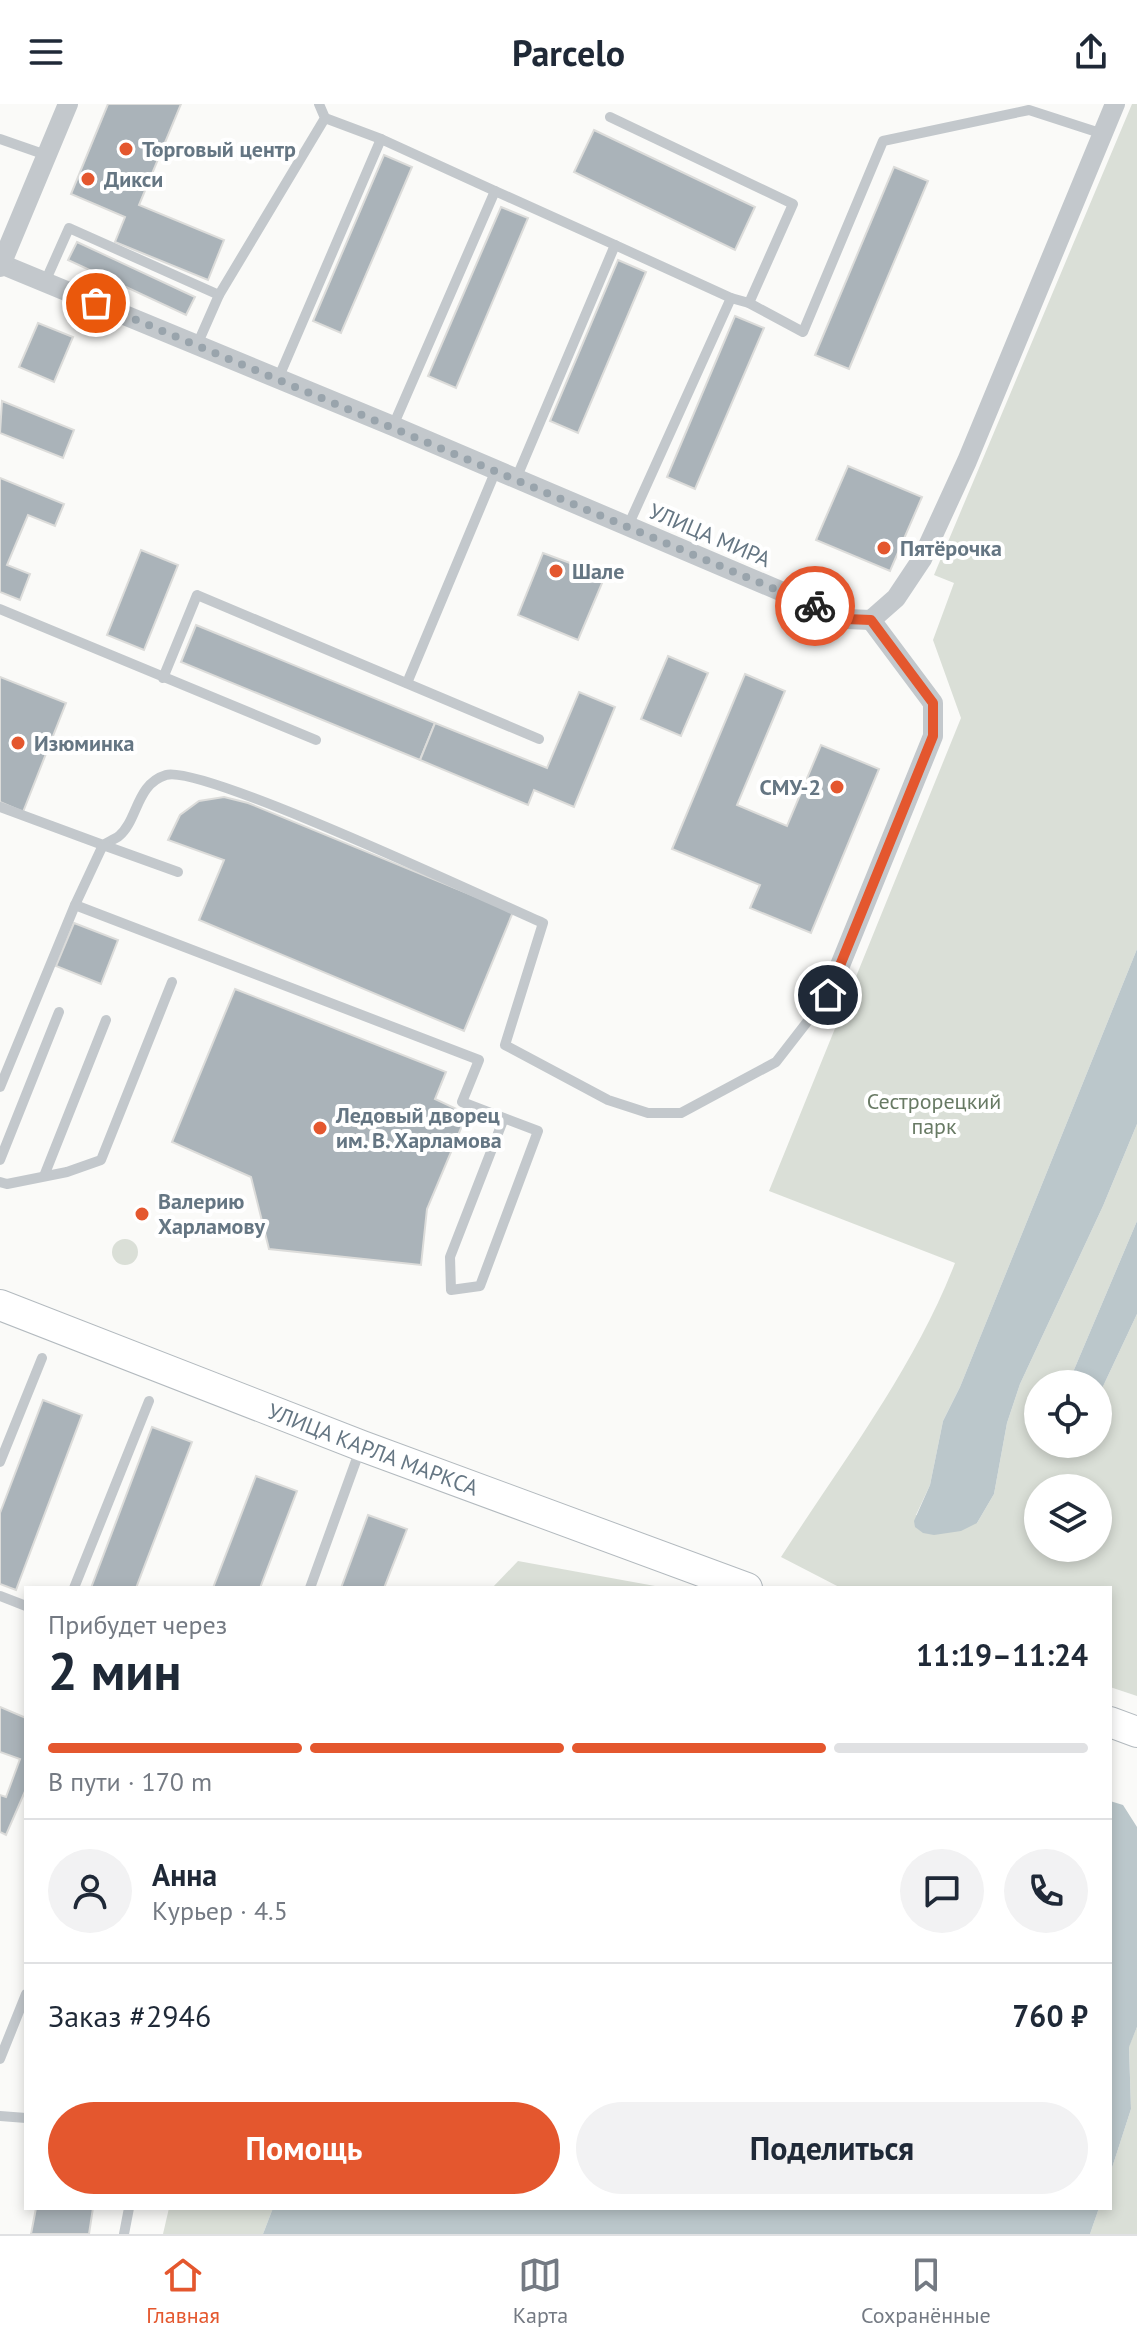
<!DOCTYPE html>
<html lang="ru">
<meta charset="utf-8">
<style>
body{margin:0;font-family:"PT Sans",sans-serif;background:#f2f2f3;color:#1f2937;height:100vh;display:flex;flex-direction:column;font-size:30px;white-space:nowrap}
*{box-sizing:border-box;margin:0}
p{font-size:26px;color:#747a83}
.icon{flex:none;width:44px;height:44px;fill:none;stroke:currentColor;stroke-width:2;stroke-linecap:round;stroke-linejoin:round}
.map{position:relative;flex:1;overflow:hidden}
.panel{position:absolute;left:24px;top:1482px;width:1088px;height:624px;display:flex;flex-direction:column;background:#fff;border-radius:0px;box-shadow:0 4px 12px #0003}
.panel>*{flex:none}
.tools{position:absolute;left:1024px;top:1266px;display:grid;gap:16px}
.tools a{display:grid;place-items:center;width:88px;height:88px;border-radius:50%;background:#fff;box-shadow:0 4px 12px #0003;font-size:40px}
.pin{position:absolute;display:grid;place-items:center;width:68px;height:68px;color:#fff;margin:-34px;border:4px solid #fff;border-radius:50%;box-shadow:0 2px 8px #0007}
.courier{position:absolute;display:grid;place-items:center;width:80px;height:80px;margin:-40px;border:6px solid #e4572e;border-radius:50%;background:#fff;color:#222;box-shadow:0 2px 10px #0007}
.headline em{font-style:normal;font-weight:800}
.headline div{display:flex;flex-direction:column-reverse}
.headline{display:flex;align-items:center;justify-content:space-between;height:136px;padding:0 24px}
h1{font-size:52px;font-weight:800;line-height:60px}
.bar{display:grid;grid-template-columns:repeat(4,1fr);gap:12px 8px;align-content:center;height:96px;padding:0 24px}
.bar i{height:10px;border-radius:6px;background:#e0e1e3}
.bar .selected{background:#e4572e}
.bar p{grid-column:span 4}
.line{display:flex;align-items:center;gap:20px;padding:0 24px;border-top:2px solid #e0e1e3}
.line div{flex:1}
.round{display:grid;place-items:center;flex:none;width:84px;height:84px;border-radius:42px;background:#f2f2f3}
.cta{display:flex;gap:16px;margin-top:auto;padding:16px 24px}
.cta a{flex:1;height:92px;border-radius:48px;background:#e4572e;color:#fff;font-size:32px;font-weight:800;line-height:92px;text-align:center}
.cta a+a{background:#f2f2f3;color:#1f2937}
header{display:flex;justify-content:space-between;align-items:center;height:104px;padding:0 24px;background:#fff;font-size:36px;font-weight:800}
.dock{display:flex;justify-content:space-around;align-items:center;height:112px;border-top:2px solid #e0e1e3;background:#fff;font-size:22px;color:#747a83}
.dock a{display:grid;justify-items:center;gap:4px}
.dock .selected{color:#e4572e}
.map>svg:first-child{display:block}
</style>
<header><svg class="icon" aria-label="menu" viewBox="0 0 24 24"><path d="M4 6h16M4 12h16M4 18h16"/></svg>Parcelo<svg class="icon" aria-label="share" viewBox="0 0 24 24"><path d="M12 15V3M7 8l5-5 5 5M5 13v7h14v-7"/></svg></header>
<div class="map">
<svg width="1137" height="2130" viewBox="0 0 1137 2130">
<rect width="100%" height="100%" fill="#fafaf8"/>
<!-- green -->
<g fill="#dadfd7" fill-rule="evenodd">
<path d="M1132 0H1137V845L960 1283 943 1317 930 1381 916 1411 977 1419 994 1390 1007 1319 1020 1280 1103 1102 1137 1020V1117L1068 1280H1038V1340H1053L1055 1344 1066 1345 1074 1340H1098V1293L1137 1210V1592L1110 1583V1484H841L781 1453C841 1360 915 1263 955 1159L769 1087 961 614 933 536 954 479 934 471ZM1038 1384H1098V1444H1038Z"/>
<circle cx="125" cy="1148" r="13"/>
<polygon points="518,1457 655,1482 661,1484 492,1484"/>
<polygon points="1137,1923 1137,2130 1090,2130 1099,2104 1110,2104 1110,2070 1131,2005 1129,1942"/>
<polygon points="169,2104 273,2104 263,2130 163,2130"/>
</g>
<!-- water -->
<g fill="#bbc7cb">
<polygon points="1137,845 1137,1020 1103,1102 1020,1280 1007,1319 994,1390 977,1419 961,1427 934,1431 923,1429 915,1423 914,1417 930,1381 943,1317 960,1283"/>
<polygon points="1137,1117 1137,1210 1098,1293 1098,1280 1068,1280"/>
<polygon points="1110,1697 1123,1701 1137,1723 1137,1923 1129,1943 1131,2005 1110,2070"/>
<polygon points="273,2104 1099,2104 1090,2130 263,2130"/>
</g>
<!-- building -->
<g fill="#aab3b9" stroke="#dcdcda" stroke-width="2">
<polygon points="108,0 181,0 139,101 224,136 208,176 115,138 125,113 71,90"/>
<polygon points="594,26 755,103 735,146 574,68"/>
<polygon points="384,51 412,63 341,229 313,217"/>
<polygon points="894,63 928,77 849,265 815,251"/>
<polygon points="501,103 528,114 456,284 428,272"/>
<polygon points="77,138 195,193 186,211 68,156"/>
<polygon points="618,156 646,168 578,329 550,317"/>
<polygon points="735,212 764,224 695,385 667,373"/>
<polygon points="38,219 73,233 54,278 19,263"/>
<polygon points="2,297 74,326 63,354 0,329"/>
<polygon points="848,362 922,393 890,467 816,436"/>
<polygon points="0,374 64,400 55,422 28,411 7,461 30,470 20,496 0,488"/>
<polygon points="141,446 178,461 144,546 107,531"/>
<polygon points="543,449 605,472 578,536 518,511"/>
<polygon points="196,521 435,619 420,656 181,558"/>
<polygon points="668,552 708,569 681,632 641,615"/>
<polygon points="745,570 785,587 737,701 787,722 821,641 879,665 811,829 750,804 760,781 672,745"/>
<polygon points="0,573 66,599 23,708 0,698"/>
<polygon points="579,588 615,603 574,703 534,686 528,701 420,656 435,619 547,664"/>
<polygon points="224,693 248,699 513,808 464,927 199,816 224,756 168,736 180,711 199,697"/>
<polygon points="74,819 118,836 101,880 56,862"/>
<polygon points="235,885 446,968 435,995 467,1010 427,1105 421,1161 269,1145 251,1073 172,1038"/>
<polygon points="43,1296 82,1311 16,1486 0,1480 0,1409"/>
<polygon points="152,1323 192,1338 136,1484 91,1484"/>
<polygon points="256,1372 297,1387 260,1484 213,1484"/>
<polygon points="368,1411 407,1425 384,1484 341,1484"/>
<polygon points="0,1603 26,1614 26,1685 6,1731 0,1728 0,1691 6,1693 20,1655 0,1648"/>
<polygon points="36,2104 93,2104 89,2130 31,2130"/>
</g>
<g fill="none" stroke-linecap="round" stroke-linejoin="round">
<!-- secondary casing -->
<g stroke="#b3babf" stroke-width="32">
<g id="secondary">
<path id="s1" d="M0 1201 362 1342 747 1484"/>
<polyline points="1110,1618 1137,1628"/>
</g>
</g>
<!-- lane -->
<g stroke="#c3c8cc" stroke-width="10">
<polyline points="610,13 793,100 749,199"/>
<polyline points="325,14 381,35"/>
<polyline points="0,35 46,51"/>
<polyline points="45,178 69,124 219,191"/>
<polyline points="197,241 219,191 325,14 319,0"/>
<polyline points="278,275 381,35 495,87"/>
<polyline points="393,322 495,87 615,141"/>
<polyline points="516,375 615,141 731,194"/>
<polyline points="628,422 731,194 749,199 803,228 883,37 1029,6 1103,30"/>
<polyline points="0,505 316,636"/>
<polyline points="163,574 197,491 539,635"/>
<polyline points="407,579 496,366"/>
<path d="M0 703 103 741C108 738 115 735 119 732 138 716 136 680 166 671 202 660 490 796 543 819L505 941 608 996 648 1009H681L776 958 828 891"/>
<polyline points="75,801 103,741 178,768"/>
<polyline points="0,983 75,801 479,956 462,998 538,1027 480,1182 451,1186 450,1153 504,1014"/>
<polyline points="0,1056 59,908"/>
<polyline points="44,1072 106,916"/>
<polyline points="0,1078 7,1080 67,1068 101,1056 172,878"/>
<polyline points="0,1358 42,1254"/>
<polyline points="74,1484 149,1297"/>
<polyline points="310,1484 361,1343"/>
<polyline points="0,1492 26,1502"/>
<polyline points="0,1955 26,1890"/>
<polyline points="0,2012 26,2014"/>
<polyline points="124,2130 129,2104"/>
</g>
<!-- street -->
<g stroke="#c3c8cc" stroke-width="20">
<polyline points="1,160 393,322 846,515 871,516 896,494 922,455 967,357 1115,0"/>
<polyline points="0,163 68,0"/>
<polyline points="828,891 933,632 933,599 871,516"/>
</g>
<!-- secondary -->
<use href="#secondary" stroke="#fff" stroke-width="30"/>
</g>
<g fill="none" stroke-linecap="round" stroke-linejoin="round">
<!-- done -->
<polyline stroke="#99a4ac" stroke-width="8" stroke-dasharray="0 14.4" points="96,199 815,502"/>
<!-- route -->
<polyline stroke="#e4572e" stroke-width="10" points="815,502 846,515 871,516 933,599 933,632 828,891"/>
</g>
<!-- markers -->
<g fill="#e4572e" stroke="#fff" stroke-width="3">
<circle cx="126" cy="45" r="8"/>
<circle cx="88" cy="75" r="8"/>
<circle cx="884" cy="444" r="8"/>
<circle cx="556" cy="467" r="8"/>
<circle cx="18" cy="639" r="8"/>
<circle cx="837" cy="683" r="8"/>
<circle cx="320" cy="1024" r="8"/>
<circle cx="142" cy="1110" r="8"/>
</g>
<g text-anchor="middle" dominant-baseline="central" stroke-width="8" stroke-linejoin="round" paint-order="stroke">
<!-- poi labels -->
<g font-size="22" font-weight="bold" fill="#657683" stroke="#fff" text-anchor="start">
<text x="142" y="45">Торговый центр</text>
<text x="104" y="75">Дикси</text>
<text x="900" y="444">Пятёрочка</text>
<text x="572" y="467">Шале</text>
<text x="34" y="639">Изюминка</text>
<text x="821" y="683" text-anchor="end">СМУ-2</text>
<text x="336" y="1011">Ледовый дворец<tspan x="336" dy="25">им. В. Харламова</tspan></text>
<text x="158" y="1097">Валерию<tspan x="158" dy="25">Харламову</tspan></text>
</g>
<!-- street labels -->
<g font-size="22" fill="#657683" stroke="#fff">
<text transform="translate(710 431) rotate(23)">УЛИЦА МИРА</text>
<text stroke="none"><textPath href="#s1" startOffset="400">УЛИЦА КАРЛА МАРКСА</textPath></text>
</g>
<!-- park labels -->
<g font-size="22" fill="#687a64" stroke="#fff">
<text x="934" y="997">Сестрорецкий<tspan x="934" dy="25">парк</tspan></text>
</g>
</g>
</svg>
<div class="tools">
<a><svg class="icon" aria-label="locate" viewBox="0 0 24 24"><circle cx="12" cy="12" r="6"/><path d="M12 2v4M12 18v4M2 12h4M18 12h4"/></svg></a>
<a><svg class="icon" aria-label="layers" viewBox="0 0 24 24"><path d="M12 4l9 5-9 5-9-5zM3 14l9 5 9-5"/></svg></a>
</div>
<div class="pin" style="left:96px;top:199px;background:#ea580c"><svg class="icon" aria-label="bag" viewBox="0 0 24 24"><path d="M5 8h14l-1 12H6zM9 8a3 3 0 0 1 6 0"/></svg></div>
<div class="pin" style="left:828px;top:891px;background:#1f2937"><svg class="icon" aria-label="home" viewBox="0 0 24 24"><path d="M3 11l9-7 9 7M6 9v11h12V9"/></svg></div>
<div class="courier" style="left:815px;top:502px"><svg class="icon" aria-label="bike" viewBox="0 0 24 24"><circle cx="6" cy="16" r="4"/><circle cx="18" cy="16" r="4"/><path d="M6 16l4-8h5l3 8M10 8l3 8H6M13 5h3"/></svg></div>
<section class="panel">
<div class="headline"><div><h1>2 мин</h1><p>Прибудет через</p></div><em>11:19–11:24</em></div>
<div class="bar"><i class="selected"></i><i class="selected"></i><i class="selected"></i><i></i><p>В пути · 170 m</p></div>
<div class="line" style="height:144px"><a class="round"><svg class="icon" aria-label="person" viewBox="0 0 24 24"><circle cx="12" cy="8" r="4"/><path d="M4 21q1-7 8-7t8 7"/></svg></a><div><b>Анна</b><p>Курьер · 4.5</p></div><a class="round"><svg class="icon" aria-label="chat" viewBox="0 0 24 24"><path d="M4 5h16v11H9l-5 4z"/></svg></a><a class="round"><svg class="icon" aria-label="phone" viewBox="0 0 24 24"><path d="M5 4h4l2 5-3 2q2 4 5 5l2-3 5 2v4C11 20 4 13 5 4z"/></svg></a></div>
<div class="line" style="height:104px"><div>Заказ #2946</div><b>760 ₽</b></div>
<div class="cta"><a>Помощь</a><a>Поделиться</a></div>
</section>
</div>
<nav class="dock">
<a class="selected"><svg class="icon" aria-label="home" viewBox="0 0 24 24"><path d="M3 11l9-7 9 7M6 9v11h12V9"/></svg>Главная</a>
<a><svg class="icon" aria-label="map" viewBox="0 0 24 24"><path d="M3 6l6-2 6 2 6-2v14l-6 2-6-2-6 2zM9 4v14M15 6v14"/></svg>Карта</a>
<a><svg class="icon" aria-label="saved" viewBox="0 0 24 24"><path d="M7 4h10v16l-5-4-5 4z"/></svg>Сохранённые</a>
</nav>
